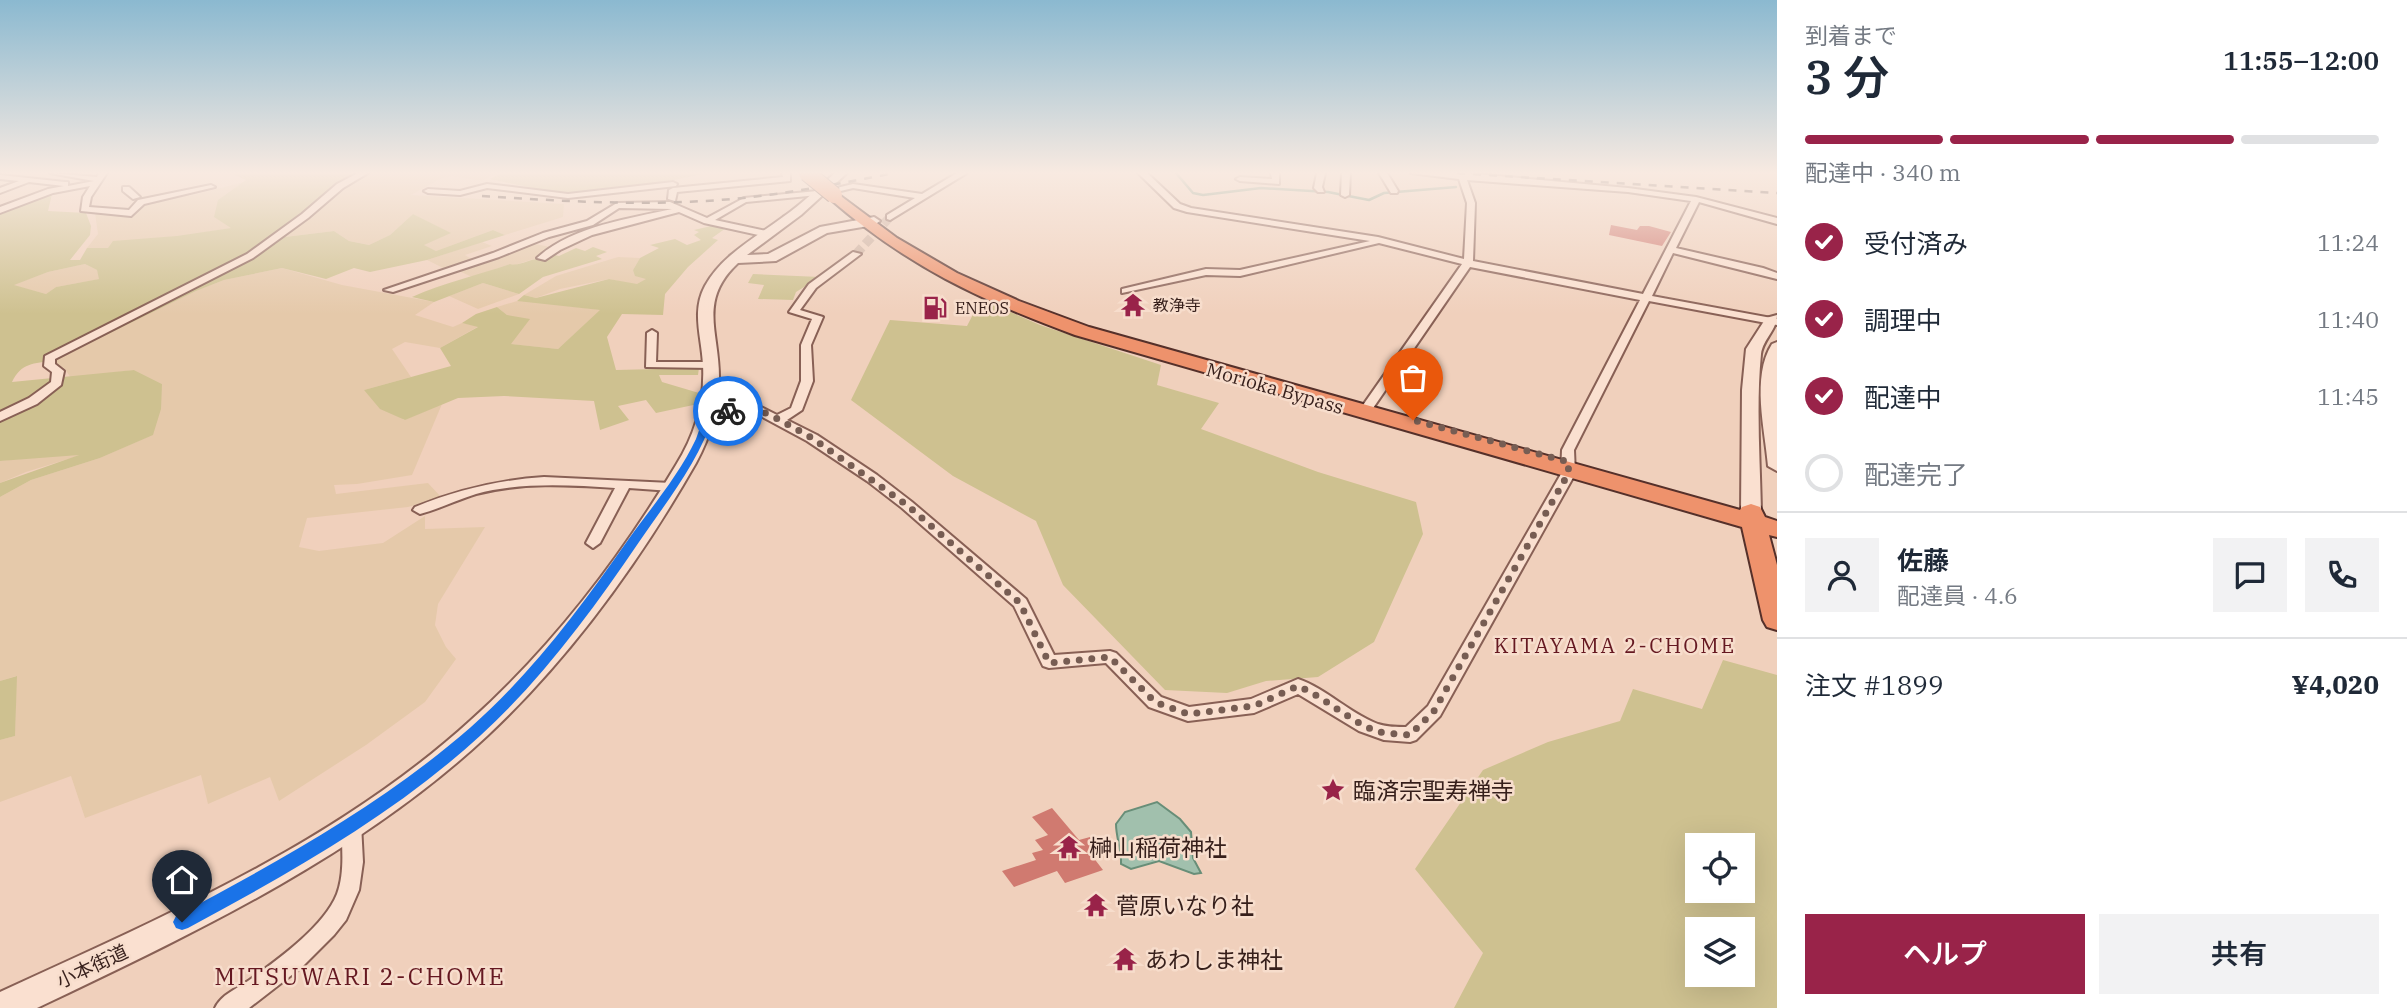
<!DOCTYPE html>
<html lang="ja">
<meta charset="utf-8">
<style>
body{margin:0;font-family:"IBM Plex Serif","Noto Sans JP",serif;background:#f2f2f3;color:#1f2937;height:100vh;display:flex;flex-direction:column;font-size:26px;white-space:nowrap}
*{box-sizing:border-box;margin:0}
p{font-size:23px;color:#747a83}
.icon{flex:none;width:38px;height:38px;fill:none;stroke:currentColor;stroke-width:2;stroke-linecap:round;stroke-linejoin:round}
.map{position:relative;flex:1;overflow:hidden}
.panel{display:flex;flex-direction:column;background:#fff;width:630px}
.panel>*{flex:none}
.fabs{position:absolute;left:1685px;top:833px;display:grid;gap:14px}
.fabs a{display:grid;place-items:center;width:70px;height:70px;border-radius:0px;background:#fff;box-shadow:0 7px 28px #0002;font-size:35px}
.pin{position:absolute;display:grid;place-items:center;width:60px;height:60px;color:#fff;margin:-72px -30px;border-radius:50% 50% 50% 0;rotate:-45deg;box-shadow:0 0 7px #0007}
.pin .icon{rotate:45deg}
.courier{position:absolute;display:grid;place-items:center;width:70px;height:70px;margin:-35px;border:5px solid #1a73e8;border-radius:50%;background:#fff;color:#222;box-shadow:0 2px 9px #0007}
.summary em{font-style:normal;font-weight:600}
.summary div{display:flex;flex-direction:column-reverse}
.summary{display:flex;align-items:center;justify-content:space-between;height:119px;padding:0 28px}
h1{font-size:46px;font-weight:600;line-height:52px}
.bar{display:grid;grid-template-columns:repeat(4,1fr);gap:10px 7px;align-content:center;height:84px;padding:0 28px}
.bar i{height:9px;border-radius:5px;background:#e0e1e3}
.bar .selected{background:#992349}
.bar p{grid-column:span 4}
.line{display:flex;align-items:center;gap:18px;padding:0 28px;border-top:2px solid #e0e1e3}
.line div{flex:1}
.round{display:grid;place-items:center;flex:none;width:74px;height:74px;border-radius:0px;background:#f2f2f3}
ol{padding:0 28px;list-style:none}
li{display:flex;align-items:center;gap:21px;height:77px}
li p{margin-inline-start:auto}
li .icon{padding:7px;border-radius:50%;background:#992349;color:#fff;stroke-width:4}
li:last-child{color:#747a83}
li i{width:38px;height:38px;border:4px solid #e0e1e3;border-radius:50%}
.primary-button{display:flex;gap:14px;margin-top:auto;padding:14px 28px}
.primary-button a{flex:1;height:80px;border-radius:0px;background:#992349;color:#fff;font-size:28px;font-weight:600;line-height:80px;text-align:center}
.primary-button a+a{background:#f2f2f3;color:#1f2937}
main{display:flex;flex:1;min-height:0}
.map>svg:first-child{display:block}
</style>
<main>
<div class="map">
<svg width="1777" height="1008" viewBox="0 0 1777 1008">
<rect width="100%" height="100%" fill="#f0d0bc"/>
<!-- farmland -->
<g fill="#e5c9aa">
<polygon points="373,173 498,173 482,181 453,176 442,178 411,195 564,204 563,217 505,235 493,230 436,251 423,245 450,233 413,214 390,235 369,245 349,241 334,231 285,237 282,234 341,188"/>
<polygon points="244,182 218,201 232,228 109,248 87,248 98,234 95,213 135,214 143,202 187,193 189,196"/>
<polygon points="482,242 492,246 465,255 473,260 445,269 427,260"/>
<polygon points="529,243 551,247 537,258 515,265 510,264 472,277 457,270"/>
<polygon points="618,257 640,258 633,270 647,279 637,285 609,279 560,289 536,298 524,295 556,276"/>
<polygon points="85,264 97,270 100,279 56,287 46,294 12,285 48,272"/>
<polygon points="282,268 342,285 434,302 415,315 453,327 462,323 479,326 440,348 405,342 392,349 411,377 364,390 404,420 442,404 412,475 357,484 334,485 336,494 428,483 441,497 408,507 307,518 299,547 319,551 383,543 425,516 425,529 485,527 438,604 435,625 446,647 456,659 425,702 366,745 279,801 270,777 208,804 201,775 85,818 71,776 0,802 0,740 15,736 16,676 0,681 0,497 31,480 100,458 152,435 162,384 134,370 71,378 65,369 53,361 196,291 224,280"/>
<polygon points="483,283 519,294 478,309 449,296"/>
<polygon points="517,301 527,301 601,310 558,349 510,344 507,315 497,307"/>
<polygon points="73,453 81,455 26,472 0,483 0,461"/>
</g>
<!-- green -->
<g fill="#cec190" fill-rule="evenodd">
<path d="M230 173H373C338 186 313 214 283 233L285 237 334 231 349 241 369 245 390 235 413 214 451 233 424 245 436 251 493 230 505 235 427 260 370 272 354 268 326 279 282 268 224 280 196 291 53 361C34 363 21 363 12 382L134 370 162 384 161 409 153 435 100 458 31 480 0 497V483L79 455 0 461V213L52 194 48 211 86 213 91 226 90 235 70 260H80L87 248H108L113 241 177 236 231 228 214 217 218 200 246 180ZM85 264 97 270 99 279 56 287 46 294 14 285 48 272Z"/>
<polygon points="501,173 708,173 639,187 562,194 490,179"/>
<polygon points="711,226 726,228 712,238 718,240 688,267 665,294 663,315 622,314 607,337 616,370 699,368 698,375 659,375 662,382 699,393 698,404 656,413 646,400 618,406 629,420 600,430 594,401 504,396 458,398 405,420 380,409 364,390 451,366 440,348 478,327 462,323 476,314 497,307 507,315 530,319 511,344 558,349 600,310 517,301 524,295 536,298 609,279 637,284 646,279 635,276 633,270 640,258 659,248 650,245 675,239 687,245 701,240 694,235 699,232 694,230"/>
<path d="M593 247 607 252 596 256 602 259 543 277 519 294 483 283 434 302 412 297C445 282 476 276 510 264 522 267 532 256 544 260L551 254 559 256 576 248 585 251Z"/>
<polygon points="753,274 820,277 796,292 793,300 758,299 764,285 748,283"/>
<polygon points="981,299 1040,325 1161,365 1157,385 1219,403 1201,429 1318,472 1416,502 1423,534 1374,642 1318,677 1266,681 1227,693 1165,690 1063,585 1036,521 953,476 851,400 890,320 967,326"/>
<path d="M1723 660 1777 675V1008H1454L1483 953 1415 869 1483 770 1548 742 1620 721 1633 689 1702 709ZM1698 845H1743V891H1698ZM1698 929H1743V975H1698Z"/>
<polygon points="17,676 15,736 0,740 0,681"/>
</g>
<!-- water -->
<path fill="#a1c0ad" stroke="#688e78" stroke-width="2" d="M1157 802 1180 819 1191 832 1193 858 1201 873 1194 874 1159 861 1131 869 1121 864C1122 851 1116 838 1116 824L1125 812Z"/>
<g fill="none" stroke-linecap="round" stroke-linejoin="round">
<!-- stream -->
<polyline stroke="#688e78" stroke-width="2.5" points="1176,173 1193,193 1203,195 1261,188 1328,192 1369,200 1384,193 1456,187"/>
</g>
<!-- building -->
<g fill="#d07a70">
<polygon points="1611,225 1637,230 1640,226 1649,226 1671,232 1662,246 1609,235"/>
<polygon points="1052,808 1079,840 1090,837 1095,843 1102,853 1093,857 1103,870 1065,883 1057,871 1014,887 1002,871 1036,860 1032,853 1043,850 1035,840 1048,835 1032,817"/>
</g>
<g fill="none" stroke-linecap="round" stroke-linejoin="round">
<!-- minor-tunnel -->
<polyline stroke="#cbad9c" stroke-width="9" stroke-dasharray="9 4.5" stroke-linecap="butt" points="856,254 890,217"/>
<!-- minor casing -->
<g stroke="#886055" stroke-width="4">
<g id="minor">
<polygon points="50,173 97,177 99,173 107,173 91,197 89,207 129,210 138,200 211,185 215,187 144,204 131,216 81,211 83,197 90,186 53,193 0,213 0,207 48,189 64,186 29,182 0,193 0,188 19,181 0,179 0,175 65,182 68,182 68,186 94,181"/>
<polygon points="358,173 368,173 343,188 308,218 253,258 55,359 55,364 64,371 61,385 37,404 0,421 0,412 29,398 51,382 52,372 44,366 45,356 247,254 302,214 337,184"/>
<polygon points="782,173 790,173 790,181 677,192 675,201 668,199 669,190 673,188 783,177"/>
<path d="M957 173H967L890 220 887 219V215L915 198 853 188 828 194 746 202 715 220 771 232 772 234 768 237 704 223 679 212 592 235 560 250 545 260 537 258C572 226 628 219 672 209L619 208 593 225 549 237 499 257 393 292 384 290 493 253 543 233 587 221 617 203 670 202 707 218 744 198 828 190 853 184 922 194Z"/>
<path d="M1138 173H1147L1180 204 1191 208 1378 237 1464 259 1467 203 1459 179 1411 173H1465L1628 188 1696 197 1777 218V224L1699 202 1676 248 1763 268 1777 273V279L1673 253 1652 296 1777 319V325L1649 301 1574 450 1575 474 1440 716 1416 740 1410 742 1384 740 1359 731 1298 694 1254 713 1188 721 1149 707 1106 663 1049 668 1043 666 1014 606 902 508 867 481 807 441 759 415 706 414 704 411 706 408 710 407H761L777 415 791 408 801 381V345L812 319 789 312 809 284 853 252 861 254 816 288 800 310 823 317 811 345 813 381 802 410 787 420 817 435 877 475 912 502 1026 599 1054 655 1110 651 1116 653 1161 697 1189 707 1251 699 1298 679C1327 689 1349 713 1378 724 1387 727 1397 727 1406 727L1428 706 1561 474 1562 450 1640 300 1470 267 1371 411H1363L1361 408 1462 264 1379 243 1240 276 1206 275 1122 293V289L1206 269 1240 270 1370 241 1187 212 1174 208ZM1467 180 1628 192 1691 201 1643 294 1473 261 1475 203Z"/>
<polygon points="1271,173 1279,173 1279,184 1240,181 1236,179 1240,177 1272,179"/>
<polygon points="1317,173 1325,173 1322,187 1324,192 1318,192 1314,188"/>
<polygon points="1342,173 1350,173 1349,195 1345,197 1341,195"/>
<polygon points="1379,173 1387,173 1398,191 1397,193 1391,193"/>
<polygon points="673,182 677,184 676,186 568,198 487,188 460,195 428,193 424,191 428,189 460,191 487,184 568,194"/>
<polygon points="123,187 129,187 140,197 133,199 123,191"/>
<polygon points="652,330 657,333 656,362 711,362 717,365 711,368 646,367 647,333"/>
<path d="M544 477 671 483 678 487 671 491 629 488 600 543 593 548 586 543 615 488C569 485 521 482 476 494 457 500 439 509 420 514L413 510 415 507C457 490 498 480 544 477Z"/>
<path d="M351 815 358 818 361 824 363 862 359 890 346 920 334 935 302 967 249 1008H215C221 995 236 989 248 981 276 961 324 927 337 894 345 873 342 846 341 824L344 818Z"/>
</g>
</g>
<!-- tertiary casing -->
<g stroke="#886055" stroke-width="4">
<g id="tertiary">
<path d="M835 173H847L801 215 747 255 768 254 820 227 874 217 880 221 874 225 827 233 776 261 738 263C697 301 720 333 719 380 719 409 710 437 696 463 640 561 571 657 488 735 359 856 194 933 37 1008H0V992C163 917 336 843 471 720 552 647 620 559 676 465 695 435 705 401 703 365 702 338 691 312 705 286 722 255 755 238 783 217 802 204 818 188 835 173Z"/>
<path d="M1777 315C1777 330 1763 339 1761 354 1756 406 1760 459 1761 512L1751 518 1741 512 1742 390 1746 349 1766 318Z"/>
<path d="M1777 342V471L1768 466C1765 429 1751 377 1772 344Z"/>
</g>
</g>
<!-- trunk casing -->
<g stroke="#55302a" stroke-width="4">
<path id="trunk" d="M834 191 897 238 957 273 1019 301 1089 327 1740 510 1742 507 1751 504 1760 507 1765 517 1777 521V537L1769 535 1777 565V630L1767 627 1763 620 1742 527 1075 335C980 300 907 266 829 198V192Z"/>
</g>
<!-- minor -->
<use href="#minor" fill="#fae0d0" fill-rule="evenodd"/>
<!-- tertiary -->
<use href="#tertiary" fill="#fae0d0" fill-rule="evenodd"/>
<!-- trunk -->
<use href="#trunk" fill="#ee926c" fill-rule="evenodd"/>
<!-- rail -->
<g stroke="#361f1b" stroke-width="2.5" stroke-dasharray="8 8" stroke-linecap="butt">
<polyline points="1457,173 1777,193"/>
<path d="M482 196C561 201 640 206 719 200 778 196 836 184 894 173"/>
</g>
<!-- trunk-bridge casing -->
<g stroke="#55302a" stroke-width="18" stroke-linecap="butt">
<polyline id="trunk-bridge" points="807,173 834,195"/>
</g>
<!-- trunk-bridge -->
<use href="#trunk-bridge" stroke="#ee926c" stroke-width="16"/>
</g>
<!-- sky -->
<linearGradient id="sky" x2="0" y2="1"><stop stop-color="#8bb9d0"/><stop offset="0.55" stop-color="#f8eae1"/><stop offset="1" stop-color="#f8eae1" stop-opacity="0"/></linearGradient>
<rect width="1777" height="314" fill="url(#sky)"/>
<!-- route -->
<path fill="#1a73e8" d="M706 409 728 408 733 411 728 414H714C699 462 667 501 639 542 592 611 543 678 481 735 395 814 290 873 188 928L182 930 176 928 173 922 176 916C278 862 383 804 471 727 532 673 581 607 628 540 651 508 679 475 696 439 700 429 702 418 706 409Z"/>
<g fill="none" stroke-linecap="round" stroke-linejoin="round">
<!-- done -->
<path stroke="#775d53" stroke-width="7" stroke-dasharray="0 12.6" d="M728 411H761L778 419 812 438 907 505 1020 603 1049 663 1110 657 1155 702 1188 714 1254 706 1298 686C1326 698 1348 720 1376 731 1386 734 1399 734 1410 735L1434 711 1568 474 1569 462 1413 420"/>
</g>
<!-- icons -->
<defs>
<g id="temple-bare" transform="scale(1.89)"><path d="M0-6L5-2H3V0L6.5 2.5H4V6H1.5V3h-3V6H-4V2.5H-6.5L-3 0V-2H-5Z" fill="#992349" stroke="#f7ddcc" stroke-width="2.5" paint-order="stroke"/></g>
<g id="fuel-bare" transform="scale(1.89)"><path d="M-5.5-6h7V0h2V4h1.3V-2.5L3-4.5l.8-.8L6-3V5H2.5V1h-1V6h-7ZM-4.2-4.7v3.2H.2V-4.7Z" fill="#992349" stroke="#f7ddcc" stroke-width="2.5" paint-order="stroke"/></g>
<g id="sight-bare" transform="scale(1.89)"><path d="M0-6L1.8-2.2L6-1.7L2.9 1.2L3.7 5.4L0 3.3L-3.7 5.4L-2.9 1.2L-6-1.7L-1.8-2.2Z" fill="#992349" stroke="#f7ddcc" stroke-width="2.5" paint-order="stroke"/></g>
</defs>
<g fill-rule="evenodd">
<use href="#temple-bare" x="1133" y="305"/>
<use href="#fuel-bare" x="935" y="308"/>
<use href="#sight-bare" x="1333" y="790"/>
<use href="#temple-bare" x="1069" y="847"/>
<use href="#temple-bare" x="1096" y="905"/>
<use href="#temple-bare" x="1125" y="959"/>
</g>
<g text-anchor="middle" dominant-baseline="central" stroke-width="5" stroke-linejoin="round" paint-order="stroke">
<!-- far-poi labels -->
<g font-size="16" fill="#361f1b" stroke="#f7ddcc" text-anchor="start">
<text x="1153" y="305">教浄寺</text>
<text x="955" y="308">ENEOS</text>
</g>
<!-- street labels -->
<g font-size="19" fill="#361f1b" stroke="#f7ddcc">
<text transform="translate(1275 388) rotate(16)">Morioka Bypass</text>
<text transform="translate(92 966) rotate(-25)">小本街道</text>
</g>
<!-- neighbourhood labels -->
<g font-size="21" letter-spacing="2" fill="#651821" stroke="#f7ddcc">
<text x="1615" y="645">KITAYAMA 2-CHOME</text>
</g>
<!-- near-poi labels -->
<g font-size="23" fill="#361f1b" stroke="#f7ddcc" text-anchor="start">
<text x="1353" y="790">臨済宗聖寿禅寺</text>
<text x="1089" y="847">榊山稲荷神社</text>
<text x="1116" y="905">菅原いなり社</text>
<text x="1145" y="959">あわしま神社</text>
</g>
<!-- near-neighbourhood labels -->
<g font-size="24" letter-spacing="2" fill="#651821" stroke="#f7ddcc">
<text x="360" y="976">MITSUWARI 2-CHOME</text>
</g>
</g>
</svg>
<div class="fabs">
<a><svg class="icon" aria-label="locate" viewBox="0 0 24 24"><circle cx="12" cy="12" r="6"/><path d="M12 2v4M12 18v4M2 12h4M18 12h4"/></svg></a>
<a><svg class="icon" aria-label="layers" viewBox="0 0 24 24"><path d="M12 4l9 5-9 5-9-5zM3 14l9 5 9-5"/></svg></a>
</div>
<div class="pin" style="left:1413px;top:420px;background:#ea580c"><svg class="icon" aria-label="bag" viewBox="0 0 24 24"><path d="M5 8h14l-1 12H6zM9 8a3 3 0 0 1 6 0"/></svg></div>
<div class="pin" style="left:182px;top:922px;background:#1f2937"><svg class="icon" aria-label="home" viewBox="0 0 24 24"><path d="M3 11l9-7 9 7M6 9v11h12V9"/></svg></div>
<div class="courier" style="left:728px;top:411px"><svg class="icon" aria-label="bike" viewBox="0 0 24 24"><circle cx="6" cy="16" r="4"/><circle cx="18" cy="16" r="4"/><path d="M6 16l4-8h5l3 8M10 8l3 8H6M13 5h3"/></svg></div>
</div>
<section class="panel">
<div class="summary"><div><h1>3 分</h1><p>到着まで</p></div><em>11:55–12:00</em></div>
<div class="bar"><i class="selected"></i><i class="selected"></i><i class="selected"></i><i></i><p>配達中 · 340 m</p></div>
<ol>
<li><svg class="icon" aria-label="check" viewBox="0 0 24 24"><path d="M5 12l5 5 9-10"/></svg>受付済み<p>11:24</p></li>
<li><svg class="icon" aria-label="check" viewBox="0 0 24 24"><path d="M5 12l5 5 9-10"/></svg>調理中<p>11:40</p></li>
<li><svg class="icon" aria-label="check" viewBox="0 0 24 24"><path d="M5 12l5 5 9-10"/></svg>配達中<p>11:45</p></li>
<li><i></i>配達完了</li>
</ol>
<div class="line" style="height:126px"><a class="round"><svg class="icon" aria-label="person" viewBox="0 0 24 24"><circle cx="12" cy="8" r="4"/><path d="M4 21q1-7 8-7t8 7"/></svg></a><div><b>佐藤</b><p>配達員 · 4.6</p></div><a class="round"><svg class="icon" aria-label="chat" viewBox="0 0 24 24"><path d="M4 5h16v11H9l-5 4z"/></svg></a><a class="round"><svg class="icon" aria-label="phone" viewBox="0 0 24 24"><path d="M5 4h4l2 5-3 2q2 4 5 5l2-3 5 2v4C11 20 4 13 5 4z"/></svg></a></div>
<div class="line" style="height:91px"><div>注文 #1899</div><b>¥4,020</b></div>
<div class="primary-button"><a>ヘルプ</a><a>共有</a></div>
</section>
</main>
